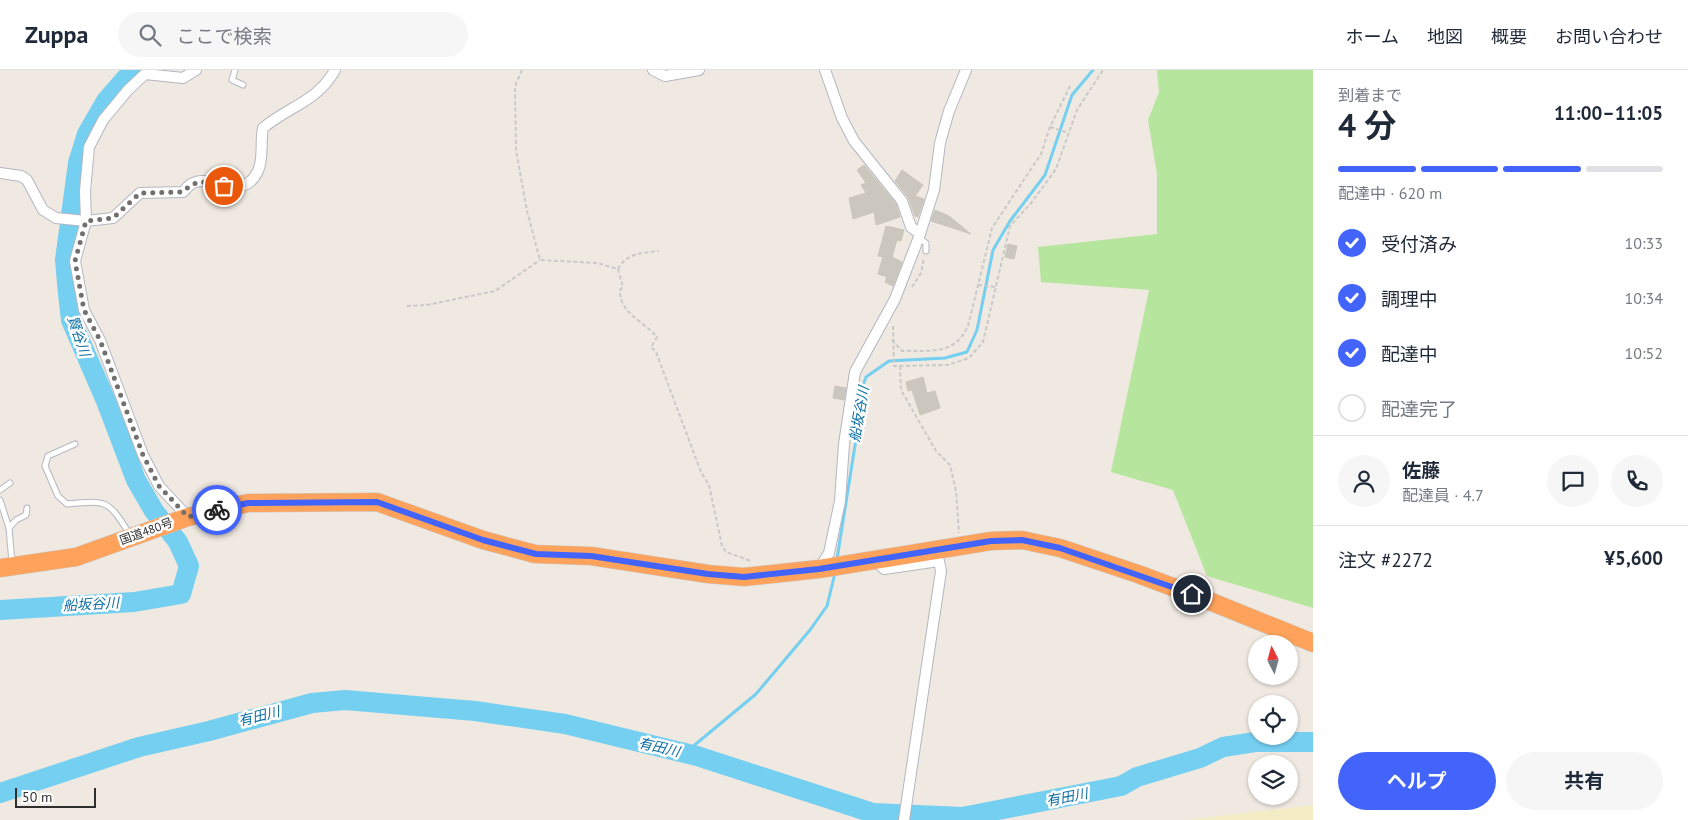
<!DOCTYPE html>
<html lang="ja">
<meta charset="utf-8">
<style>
body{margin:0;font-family:"PT Sans","Noto Sans JP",sans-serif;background:#f6f6f7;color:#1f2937;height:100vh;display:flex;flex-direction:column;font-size:19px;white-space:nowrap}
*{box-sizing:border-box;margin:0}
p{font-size:16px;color:#747a83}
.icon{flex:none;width:28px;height:28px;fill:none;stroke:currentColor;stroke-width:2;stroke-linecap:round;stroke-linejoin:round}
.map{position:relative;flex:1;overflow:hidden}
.drawer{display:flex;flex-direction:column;background:#fff;width:375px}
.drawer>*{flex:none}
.needle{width:32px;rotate:354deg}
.tools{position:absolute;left:1248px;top:565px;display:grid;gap:10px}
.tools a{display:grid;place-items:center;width:50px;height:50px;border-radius:50%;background:#fff;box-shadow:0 1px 4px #0004;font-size:25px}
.scale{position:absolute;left:15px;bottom:12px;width:81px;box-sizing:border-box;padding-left:5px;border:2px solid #2e2e2e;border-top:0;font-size:14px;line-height:18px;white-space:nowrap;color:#2e2e2e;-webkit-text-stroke:4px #fff;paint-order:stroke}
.pin{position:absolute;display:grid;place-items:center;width:42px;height:42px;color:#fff;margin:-21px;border:2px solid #fff;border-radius:50%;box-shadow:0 1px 5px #0007}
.courier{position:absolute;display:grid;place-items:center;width:50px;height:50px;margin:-25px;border:4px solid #4264fb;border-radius:50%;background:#fff;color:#222;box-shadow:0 1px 6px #0007}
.head em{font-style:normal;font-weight:700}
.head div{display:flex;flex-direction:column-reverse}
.head{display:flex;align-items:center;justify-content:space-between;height:85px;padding:0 25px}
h1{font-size:32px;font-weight:700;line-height:38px}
.bar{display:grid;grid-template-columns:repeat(4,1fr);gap:8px 5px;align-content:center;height:60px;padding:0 25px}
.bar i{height:6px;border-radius:4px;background:#e0e1e3}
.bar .selected{background:#4264fb}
.bar p{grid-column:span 4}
.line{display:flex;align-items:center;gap:12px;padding:0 25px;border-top:1px solid #e0e1e3}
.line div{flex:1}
.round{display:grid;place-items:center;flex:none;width:52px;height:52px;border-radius:26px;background:#f6f6f7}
ol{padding:0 25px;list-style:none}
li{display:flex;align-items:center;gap:15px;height:55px}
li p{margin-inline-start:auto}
li .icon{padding:5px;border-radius:50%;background:#4264fb;color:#fff;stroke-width:4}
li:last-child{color:#747a83}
li i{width:28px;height:28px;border:2px solid #e0e1e3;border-radius:50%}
.primary-button{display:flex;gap:10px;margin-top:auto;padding:10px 25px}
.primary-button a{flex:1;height:58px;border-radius:30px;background:#4264fb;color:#fff;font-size:20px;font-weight:700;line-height:58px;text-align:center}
.primary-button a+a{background:#f6f6f7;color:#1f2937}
header{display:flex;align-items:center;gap:30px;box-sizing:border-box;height:70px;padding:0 25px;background:#fff;border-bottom:1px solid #e0e1e3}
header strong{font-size:24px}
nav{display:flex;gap:28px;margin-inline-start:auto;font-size:18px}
.search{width:350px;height:45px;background:#f6f6f7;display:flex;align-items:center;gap:12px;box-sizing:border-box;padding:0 18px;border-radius:28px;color:#747a83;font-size:19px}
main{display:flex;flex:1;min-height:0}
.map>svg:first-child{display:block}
</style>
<header>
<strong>Zuppa</strong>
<div class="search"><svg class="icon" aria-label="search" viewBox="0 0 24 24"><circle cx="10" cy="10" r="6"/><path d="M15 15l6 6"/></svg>ここで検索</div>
<nav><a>ホーム</a><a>地図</a><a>概要</a><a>お問い合わせ</a></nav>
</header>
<main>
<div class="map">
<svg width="1313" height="750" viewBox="0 0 1313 750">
<rect width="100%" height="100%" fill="#efe9e1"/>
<!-- green -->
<polygon fill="#b6e59e" points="1157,0 1313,0 1313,538 1207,506 1173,420 1111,402 1149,220 1041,212 1038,177 1157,164 1157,104 1148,50 1159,22"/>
<!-- sand -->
<polygon fill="#f3ecc5" points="1313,735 1313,750 1186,750"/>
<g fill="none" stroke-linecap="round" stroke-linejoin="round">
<!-- stream -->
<g stroke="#75cff0" stroke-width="3">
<polyline points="837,489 857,363 861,321 866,307 889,291 945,288 967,282 977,260 993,180 1010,151 1045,105 1072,25 1093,0"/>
<polyline points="685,683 756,624 810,560 827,536 835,503"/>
</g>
<!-- river -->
<g stroke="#75cff0" stroke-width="20">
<polyline points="0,540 134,532 181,524 189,496 178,472 154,441 136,410 106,331 71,250 68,224 65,190 78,93 87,64 106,31 133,0"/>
<polyline points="0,723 139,677 209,661 312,633 345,630 475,641 565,654 697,686 873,743 962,747 1121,716 1137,707 1200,688 1223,677 1255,672 1313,672"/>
</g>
</g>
<!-- building -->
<g fill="#cbc7bf" stroke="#cbc5ba">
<polygon points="864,95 896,134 900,147 876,155 874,142 853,149 849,128 866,123 861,115 866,113 857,100"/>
<polygon points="902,100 923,115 915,126 924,129 918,147 915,146 908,127 895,111"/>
<polygon points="935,140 949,146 971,164 931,151"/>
<polygon points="886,156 904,160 901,171 897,170 892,187 902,192 893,216 885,212 887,207 878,204 883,187 878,186"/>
<polygon points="1008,174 1017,176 1014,189 1005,187"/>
<polygon points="923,307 927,323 935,321 940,338 920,345 912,320 908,321 906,312"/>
<polygon points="835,316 846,318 844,330 833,328"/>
</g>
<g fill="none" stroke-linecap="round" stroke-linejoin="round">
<!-- lane casing -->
<g stroke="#b4b7c1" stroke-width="7">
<g id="lane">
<polyline points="235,0 232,10 243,15"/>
<polyline points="919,168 926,173 926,181"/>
<path d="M75 374 48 386 45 396 58 426 67 434C107 430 108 430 129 463"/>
<polyline points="0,420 10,413"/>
<polyline points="0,430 9,458"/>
<polyline points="12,493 9,458 16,450 26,445 27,438"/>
</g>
</g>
<!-- street casing -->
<g stroke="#b4b7c1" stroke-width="12">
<g id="street">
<polyline points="653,0 665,6 699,0"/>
<polyline points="825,0 842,48 854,71 902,131 911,157 920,164"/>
<path d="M0 103 21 106 27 110 43 140 56 148 86 151 113 148 140 123 183 122C185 120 188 116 191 114 212 101 241 135 258 101 264 88 260 71 263 58 289 36 317 32 335 0"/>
<polyline points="188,447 159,416 143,385 100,270 84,240 75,191 86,151 85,121 89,77 103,50 128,20 145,4 183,8 196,0"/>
<polyline points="875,490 884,499 939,491 941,501 904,750"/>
<polyline points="819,499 829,483 840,431 844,374 855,302 895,229 919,167 934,120 940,73 949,41 966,0"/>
</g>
</g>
<!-- highway casing -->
<g stroke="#c9c9c9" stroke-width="19">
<polyline id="highway" points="0,498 76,487 188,447 248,433 377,432 483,470 535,484 591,486 708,504 744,507 819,499 991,471 1022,470 1060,478 1138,504 1202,528 1313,573"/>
</g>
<!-- path -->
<g stroke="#c9c9c9" stroke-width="2" stroke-dasharray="4 2.5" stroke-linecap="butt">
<path d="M522 0 515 16 516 80 527 141 540 190 597 193 618 199C627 183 641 183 659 181"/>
<polyline points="1050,57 1069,63"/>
<path d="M618 199 623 217 620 220C619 243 645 252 657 267L651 277 656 282 701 402 709 415 722 476 726 482 751 491"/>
<polyline points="978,215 995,217"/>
<polyline points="912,217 921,203 924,188"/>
<polyline points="407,236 427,235 495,221 540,190"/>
<polyline points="893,256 894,296 948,295 969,288 983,272 1010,156 1032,132 1056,99 1077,40 1103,0"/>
<path d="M892 270 902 281C931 280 954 286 968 256L992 158 1041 84 1050 57 1070 16"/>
<polyline points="900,296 901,320 936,381 950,395 956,421 959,463"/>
</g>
<!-- lane -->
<use href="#lane" stroke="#fff" stroke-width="5"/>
<!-- street -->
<use href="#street" stroke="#fff" stroke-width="10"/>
<!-- highway -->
<use href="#highway" stroke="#ffa35c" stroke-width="18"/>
</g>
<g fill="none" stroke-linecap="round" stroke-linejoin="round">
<!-- done -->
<path stroke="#726f6d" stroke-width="5" stroke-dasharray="0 9" d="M217 440 188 447 159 416 143 385 100 270 84 240 75 191 86 151 113 148 140 123 183 122C197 108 205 112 224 116"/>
<!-- route -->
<polyline stroke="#4264fb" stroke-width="6" points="217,440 248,433 377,432 483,470 536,484 591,486 708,504 744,507 819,499 991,471 1022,470 1060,478 1192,524"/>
</g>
<g text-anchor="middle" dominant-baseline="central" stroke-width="5" stroke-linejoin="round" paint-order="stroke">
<!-- street labels -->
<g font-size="12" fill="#2e2e2e" stroke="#fff">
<text transform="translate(146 461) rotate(-20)">国道480号</text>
</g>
<!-- water labels -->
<g font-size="14" font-style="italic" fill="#0d6fa3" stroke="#fff">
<text transform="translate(79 266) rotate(71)">賢谷川</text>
<text transform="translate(859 344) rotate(-80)">船坂谷川</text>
<text transform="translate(91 534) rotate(-3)">船坂谷川</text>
<text transform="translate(259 646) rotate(-14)">有田川</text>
<text transform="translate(659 677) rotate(13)">有田川</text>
<text transform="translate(1067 727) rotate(-11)">有田川</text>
</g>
</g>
</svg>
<div class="tools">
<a><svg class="needle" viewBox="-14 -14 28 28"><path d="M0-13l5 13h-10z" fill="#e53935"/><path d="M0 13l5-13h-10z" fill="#747a83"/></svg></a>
<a><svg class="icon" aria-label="locate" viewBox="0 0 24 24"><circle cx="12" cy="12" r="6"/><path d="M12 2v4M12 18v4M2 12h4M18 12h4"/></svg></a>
<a><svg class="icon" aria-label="layers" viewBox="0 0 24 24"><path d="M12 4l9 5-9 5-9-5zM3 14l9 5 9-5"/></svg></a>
</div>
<div class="scale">50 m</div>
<div class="pin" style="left:224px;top:116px;background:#ea580c"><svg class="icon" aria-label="bag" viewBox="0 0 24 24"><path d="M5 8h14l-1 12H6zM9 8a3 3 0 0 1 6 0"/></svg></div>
<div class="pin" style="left:1192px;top:524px;background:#1f2937"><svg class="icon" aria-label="home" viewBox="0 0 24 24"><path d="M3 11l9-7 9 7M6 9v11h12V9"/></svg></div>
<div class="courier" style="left:217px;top:440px"><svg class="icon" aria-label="bike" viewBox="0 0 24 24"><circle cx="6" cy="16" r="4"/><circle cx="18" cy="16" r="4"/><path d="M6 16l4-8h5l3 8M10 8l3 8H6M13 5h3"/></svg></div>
</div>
<section class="drawer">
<div class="head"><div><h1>4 分</h1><p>到着まで</p></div><em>11:00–11:05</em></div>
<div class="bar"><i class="selected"></i><i class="selected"></i><i class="selected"></i><i></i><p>配達中 · 620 m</p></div>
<ol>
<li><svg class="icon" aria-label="check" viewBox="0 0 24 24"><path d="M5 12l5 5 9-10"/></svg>受付済み<p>10:33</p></li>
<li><svg class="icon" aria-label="check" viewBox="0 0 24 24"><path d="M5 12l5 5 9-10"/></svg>調理中<p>10:34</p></li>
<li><svg class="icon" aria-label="check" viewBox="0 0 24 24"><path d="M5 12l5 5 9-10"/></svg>配達中<p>10:52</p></li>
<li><i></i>配達完了</li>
</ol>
<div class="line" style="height:90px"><a class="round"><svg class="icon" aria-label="person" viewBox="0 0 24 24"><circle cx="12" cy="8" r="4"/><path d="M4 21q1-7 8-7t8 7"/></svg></a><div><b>佐藤</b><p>配達員 · 4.7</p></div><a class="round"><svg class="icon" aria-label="chat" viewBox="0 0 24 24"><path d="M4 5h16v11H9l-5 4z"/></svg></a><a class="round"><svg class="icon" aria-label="phone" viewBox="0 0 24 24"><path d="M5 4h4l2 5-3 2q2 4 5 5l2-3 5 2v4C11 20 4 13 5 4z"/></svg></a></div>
<div class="line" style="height:65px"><div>注文 #2272</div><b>¥5,600</b></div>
<div class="primary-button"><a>ヘルプ</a><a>共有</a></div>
</section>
</main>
